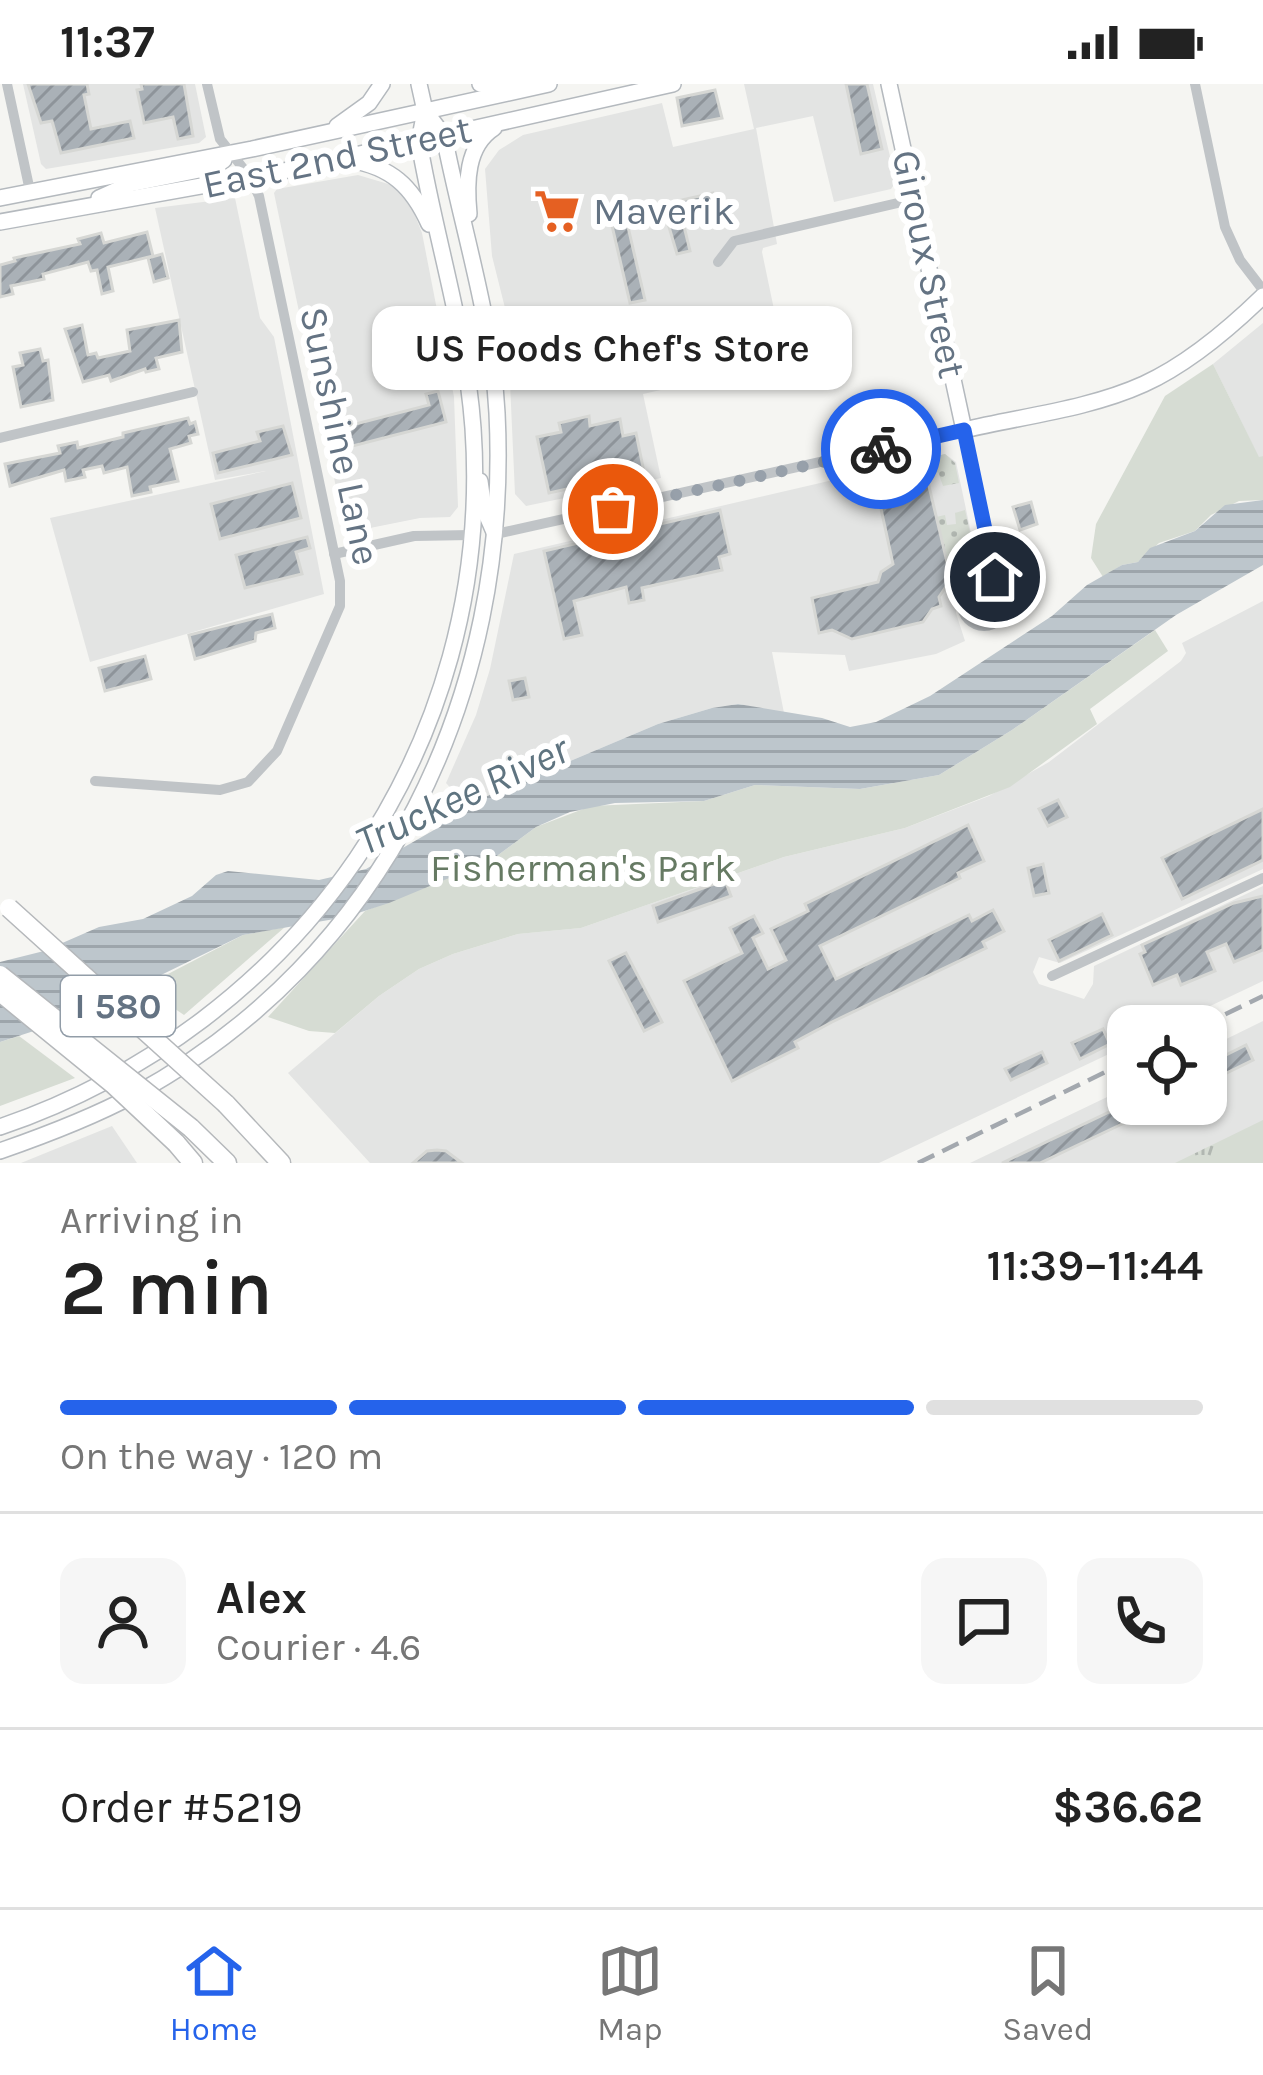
<!DOCTYPE html>
<meta charset="utf-8">
<style>
body{margin:0;font-family:Karla,sans-serif;background:#f6f6f6;color:#222;height:100vh;display:flex;flex-direction:column;font-size:45px;white-space:nowrap}
*{box-sizing:border-box;margin:0}
p{font-size:39px;color:#767676}
.icon{flex:none;width:66px;height:66px;fill:none;stroke:currentColor;stroke-width:2;stroke-linecap:round;stroke-linejoin:round}
.map{position:relative;height:1079px;overflow:hidden}
.panel{display:flex;flex-direction:column;background:#fff;flex:1}
.panel>*{flex:none}
.buttons{position:absolute;left:1107px;top:921px;display:grid;gap:24px}
.buttons a{display:grid;place-items:center;width:120px;height:120px;border-radius:24px;background:#fff;box-shadow:0 3px 9px #0004;font-size:60px}
.pin{position:absolute;display:grid;place-items:center;width:102px;height:102px;color:#fff;margin:-51px;border:6px solid #fff;border-radius:50%;box-shadow:0 3px 12px #0007}
.courier{position:absolute;display:grid;place-items:center;width:120px;height:120px;margin:-60px;border:9px solid #2563eb;border-radius:50%;background:#fff;color:#222;box-shadow:0 3px 15px #0007}
.bubble{position:absolute;height:84px;border-radius:24px;background:#fff;box-shadow:0 3px 9px #0004;font-size:39px;font-weight:600;line-height:84px;text-align:center}
.headline em{font-style:normal;font-weight:600}
.headline div{display:flex;flex-direction:column-reverse}
.headline{display:flex;align-items:center;justify-content:space-between;height:204px;padding:0 60px}
h1{font-size:78px;font-weight:600;line-height:90px}
.bar{display:grid;grid-template-columns:repeat(4,1fr);gap:18px 12px;align-content:center;height:144px;padding:0 60px}
.bar i{height:15px;border-radius:9px;background:#e0e0e0}
.bar .selected{background:#2563eb}
.bar p{grid-column:span 4}
.line{display:flex;align-items:center;gap:30px;padding:0 60px;border-top:3px solid #e0e0e0}
.line div{flex:1}
.round{display:grid;place-items:center;flex:none;width:126px;height:126px;border-radius:24px;background:#f6f6f6}
.status{display:flex;justify-content:space-between;align-items:center;height:84px;padding:0 60px;background:#fff;direction:ltr}
.status svg{height:33px;fill:currentColor}
.tabs{display:flex;justify-content:space-around;align-items:center;height:168px;border-top:3px solid #e0e0e0;background:#fff;font-size:33px;color:#767676}
.tabs a{display:grid;justify-items:center;gap:6px}
.tabs .selected{color:#2563eb}
.map>svg:first-child{display:block}
</style>
<div class="status"><b>11:37</b><svg viewBox="0 0 49 12"><path d="M0 12V9h3v3zM5 12V6h3v6zM10 12V3h3v9zM15 12V0h3v12zM26 1h20v11H26zM47 4h2v5h-2z"/></svg></div>
<div class="map">
<svg width="1263" height="1079" viewBox="0 0 1263 1079">
<defs>
<pattern id="grass-tufts" width="24" height="20" patternUnits="userSpaceOnUse" patternTransform="scale(3)"><rect width="24" height="20" fill="#d6dcd3"/><path d="M3 7l-1-3M5 7V3M7 7l1-3M15 17l-1-3M17 17v-4M19 17l1-3" fill="none" stroke="#b1b7b1"/></pattern>
<pattern id="garden-dots" width="8" height="8" patternUnits="userSpaceOnUse" patternTransform="scale(3)"><rect width="8" height="8" fill="#d6dcd3"/><path d="M2 2h.1M6 6h.1" fill="none" stroke="#b1b7b1" stroke-width="1.8" stroke-linecap="round"/></pattern>
<pattern id="water-rules" width="6" height="5" patternUnits="userSpaceOnUse" patternTransform="scale(3)"><rect width="6" height="5" fill="#bdc6cc"/><path d="M0 2.5h6" fill="none" stroke="#9da5ab"/></pattern>
<pattern id="building-hatch" width="6" height="6" patternUnits="userSpaceOnUse" patternTransform="scale(3)"><rect width="6" height="6" fill="#aab1b7"/><path d="M-1 1l2-2M0 6l6-6M5 7l2-2" fill="none" stroke="#8e949a"/></pattern>
</defs>
<rect width="100%" height="100%" fill="#f5f5f2"/>
<!-- built -->
<g fill="#e3e4e3">
<polygon points="23,0 195,0 206,53 199,59 46,85 41,80"/>
<polygon points="744,0 873,0 896,98 891,105 834,118 813,32 756,44 777,160 763,164 762,168 785,278 643,310 661,394 526,422 515,410 507,232 492,172 485,85 499,66 523,51 662,19 673,63 754,45"/>
<polygon points="358,91 395,102 412,124 422,149 454,313 458,423 450,433 420,434 350,448 344,441 274,109 277,105"/>
<polygon points="235,114 260,234 274,253 324,510 90,578 50,434 266,387 215,396 155,124"/>
<polygon points="1263,239 1263,372 1259,374 1213,280"/>
<polygon points="945,370 956,378 977,477 977,484 956,512 956,529 965,557 936,570 849,587 845,571 772,568 784,629 738,620 712,624 658,640 466,721 446,699 476,631 490,585 514,470"/>
<polygon points="1263,517 1263,785 1060,879 1039,873 1033,888 1039,900 1084,915 1093,900 1094,882 1263,802 1263,897 1168,942 1128,942 1128,961 879,1079 370,1079 288,989 379,912 419,885 453,870 518,850 581,844 784,773 905,744 989,712 1049,678 1181,577 1186,569 1182,559"/>
<polygon points="1263,937 1263,1079 970,1079 1128,1003 1128,1020 1206,1020 1206,965"/>
<polygon points="112,1042 137,1079 21,1079 48,1068"/>
</g>
<!-- grass -->
<polygon fill="url(#grass-tufts)" points="1263,1036 1263,1079 1175,1079"/>
<!-- park -->
<g fill="#d6dcd3">
<polygon points="1213,280 1259,373 1263,372 1263,416 1239,417 1211,431 1195,447 1159,459 1138,478 1122,481 1103,493 1091,474 1096,440 1165,312"/>
<polygon points="1155,546 1168,567 1090,625 1097,640 1010,703 905,744 784,773 581,844 518,850 453,870 419,885 379,912 335,949 309,947 268,933 365,827 490,777 536,743 591,722 704,717 755,701 860,705 939,691 1012,646"/>
<polygon points="285,843 184,931 143,903 243,851"/>
<polygon points="19,952 75,994 0,1022 0,958"/>
</g>
<!-- garden -->
<g fill="url(#garden-dots)">
<polygon points="945,370 955,379 959,399 943,402 938,388 928,391 929,398 871,411 867,395 873,386 883,387"/>
<polygon points="965,426 974,466 958,476 949,488 936,433 945,431 947,441 956,440 955,429"/>
</g>
<!-- water -->
<polygon fill="url(#water-rules)" points="1263,416 1263,481 1176,531 1012,646 939,691 860,705 755,701 704,717 615,719 570,728 536,743 490,777 389,819 346,833 243,851 159,892 117,920 0,958 0,878 44,867 99,843 143,835 192,812 216,791 228,787 319,796 366,785 434,746 466,721 658,640 712,624 738,620 822,634 850,643 876,638 930,612 1052,532 1087,501 1122,481 1138,478 1150,464 1195,447 1225,421"/>
<!-- building -->
<g fill="url(#building-hatch)" stroke="#d6d7d4" stroke-width="3">
<polygon points="28,0 87,0 89,10 84,11 91,45 130,37 134,54 61,69 52,37 41,39"/>
<polygon points="141,0 184,0 193,52 178,55 173,33 144,39 137,6 142,5"/>
<polygon points="846,0 867,0 882,65 861,70"/>
<polygon points="715,6 722,34 682,42 677,14"/>
<polygon points="713,109 717,124 692,130 693,135 683,138 690,167 677,170 664,126 679,122 678,117"/>
<polygon points="625,130 645,216 630,219 610,133"/>
<polygon points="147,148 153,172 108,183 113,207 102,210 97,186 91,187 88,178 43,190 44,195 11,202 13,210 0,213 0,181 15,177 14,174 80,160 78,155 101,149 104,159"/>
<polygon points="162,170 168,194 154,198 148,174"/>
<polygon points="179,236 182,268 156,274 159,285 146,288 145,285 111,297 109,291 83,298 65,245 82,241 88,271 96,269 98,274 130,267 127,246"/>
<polygon points="770,246 776,274 658,302 652,273"/>
<polygon points="40,265 43,277 48,276 53,316 21,323 13,283 23,281 20,269"/>
<polygon points="438,307 446,338 337,366 333,351 341,348 340,344 429,321 426,310"/>
<polygon points="589,332 590,342 620,335 623,352 636,349 644,388 549,409 537,353 561,348 559,339"/>
<polygon points="188,334 190,340 195,338 198,350 189,352 191,359 170,365 178,397 150,403 151,408 132,412 127,383 104,389 102,382 83,386 85,393 66,397 64,386 10,402 5,380 60,369 58,362 77,358 78,364 123,353 123,349"/>
<polygon points="283,342 292,371 218,389 213,369 260,357 257,348"/>
<polygon points="928,398 951,495 939,513 941,522 932,525 923,538 852,555 832,546 819,549 812,514 878,498 881,488 893,480 878,411"/>
<polygon points="292,399 301,434 220,455 211,420"/>
<polygon points="1031,418 1037,440 1020,446 1013,423"/>
<polygon points="720,426 730,470 719,473 722,486 642,504 644,516 629,519 626,503 574,517 582,551 564,555 544,467"/>
<polygon points="307,453 310,464 296,468 302,490 245,504 236,471"/>
<polygon points="272,530 275,544 256,549 255,557 195,575 189,551"/>
<polygon points="145,572 151,595 105,607 99,584"/>
<polygon points="525,594 529,613 513,616 509,597"/>
<polygon points="1058,716 1067,733 1048,742 1039,725"/>
<polygon points="1263,725 1263,776 1182,815 1162,774"/>
<polygon points="968,741 984,777 958,789 960,794 820,862 836,895 969,831 972,837 993,826 1004,847 983,858 986,864 832,938 795,958 798,964 732,997 684,897 742,869 730,844 754,832 763,849 753,854 768,885 786,876 771,845 808,827 805,820"/>
<polygon points="1043,780 1049,809 1034,812 1028,784"/>
<polygon points="725,796 731,812 658,838 653,822"/>
<polygon points="1263,812 1263,866 1234,878 1226,860 1207,868 1215,887 1181,901 1177,891 1153,901 1140,870 1145,868 1142,861 1234,819"/>
<polygon points="1102,830 1112,851 1059,877 1049,856"/>
<polygon points="626,869 662,938 644,947 609,877"/>
<polygon points="1103,945 1110,960 1080,975 1072,959"/>
<polygon points="1246,961 1253,976 1206,999 1206,981"/>
<polygon points="1042,968 1047,979 1011,996 1005,985"/>
<polygon points="1126,1020 1164,1020 1040,1079 1002,1079"/>
<polygon points="437,1066 446,1067 462,1079 413,1079 427,1067"/>
</g>
<g fill="none" stroke-linecap="round" stroke-linejoin="round">
<!-- secondary casing -->
<g stroke="#b4b9be" stroke-width="18">
<g id="secondary">
<polyline points="480,0 513,3"/>
<path d="M889 0 964 346C1023 332 1089 325 1144 300 1188 280 1228 246 1263 212"/>
<polyline points="337,42 369,19 382,0"/>
<path d="M350 76C391 83 412 102 429 140"/>
<polyline points="0,114 252,65 549,0"/>
<polyline points="99,114 130,100 214,83 224,76"/>
<path d="M469 130C466 99 466 62 494 44"/>
<polyline points="0,138 279,88 673,0"/>
<polyline points="480,397 484,425 494,448"/>
<path d="M0 1043C298 941 495 662 473 344 466 247 435 153 419 58L425 27"/>
<path d="M0 1067C46 1051 91 1034 134 1011 386 874 511 609 497 329 492 235 462 144 444 52L425 27 419 0"/>
</g>
</g>
<!-- highway casing -->
<g stroke="#b5b8bb" stroke-width="21">
<g id="highway">
<polyline points="226,1020 281,1079"/>
<polyline points="191,1044 227,1079"/>
<polyline points="176,1059 193,1079"/>
</g>
</g>
<!-- street -->
<g stroke="#c0c4c7" stroke-width="10">
<polyline points="7,0 30,107"/>
<polyline points="1195,0 1225,143 1240,176 1263,206"/>
<polyline points="718,178 734,157 915,115"/>
<polyline points="0,354 193,308"/>
<polyline points="496,450 964,346 996,486 992,500"/>
<polyline points="334,470 414,452 471,451"/>
<circle cx="984" cy="520" r="22"/>
<polyline points="95,697 220,706 248,698 277,667 340,522 340,497 259,112 250,93 220,55 207,0"/>
<polyline points="1052,892 1263,794"/>
</g>
<!-- secondary -->
<use href="#secondary" stroke="#fff" stroke-width="15"/>
<!-- highway -->
<use href="#highway" stroke="#fff" stroke-width="18"/>
<!-- rail -->
<g stroke="#a3a8ae" stroke-width="4.5" stroke-dasharray="18 9" stroke-linecap="butt">
<polyline points="1201,942 1263,912"/>
<polyline points="918,1079 1128,977"/>
</g>
<!-- highway-bridge casing -->
<g stroke="#b5b8bb" stroke-width="21" stroke-linecap="butt">
<g id="highway-bridge">
<polyline points="9,824 226,1020"/>
<polyline points="0,891 191,1044"/>
<polyline points="0,908 113,1000 176,1059"/>
</g>
</g>
<!-- highway-bridge -->
<use href="#highway-bridge" stroke="#fff" stroke-width="18"/>
</g>
<g fill="none" stroke-linecap="round" stroke-linejoin="round">
<!-- done -->
<polyline stroke="#97a0aa" stroke-width="12" stroke-dasharray="0 21.6" points="613,425 881,365"/>
<!-- route -->
<polyline stroke="#2563eb" stroke-width="15" points="881,365 964,346 995,493"/>
</g>
<!-- icons -->
<defs>
<g id="supermarket-bare" transform="scale(3.6)"><path d="M-6-5.5h2.5l.6 2H6L4.5 2H-2.5L-4.4-4H-6ZM-1.5 3.2a1.3 1.3 0 1 0 .1 0ZM3 3.2a1.3 1.3 0 1 0 .1 0Z" fill="#e56022" stroke="#fff" stroke-width="2.5" paint-order="stroke"/></g>
</defs>
<g fill-rule="evenodd">
<use href="#supermarket-bare" x="557" y="127"/>
</g>
<g text-anchor="middle" dominant-baseline="central" stroke-width="12" stroke-linejoin="round" paint-order="stroke">
<!-- shield labels -->
<rect fill="#fff" stroke="#929da8" stroke-width="3" x="61" y="892" width="114" height="60" rx="9"/>
<g font-size="36" font-weight="bold" fill="#647383">
<text x="118" y="922">I 580</text>
</g>
<!-- street labels -->
<g font-size="39" fill="#647383" stroke="#fff">
<text transform="translate(337 73) rotate(-12)">East 2nd Street</text>
<text transform="translate(929 180) rotate(78)">Giroux Street</text>
<text transform="translate(340 352) rotate(78)">Sunshine Lane</text>
</g>
<!-- poi labels -->
<g font-size="39" fill="#647383" stroke="#fff" text-anchor="start">
<text x="593" y="127">Maverik</text>
</g>
<!-- park labels -->
<g font-size="39" fill="#667a63" stroke="#fff">
<text x="583" y="784">Fisherman's Park</text>
</g>
<!-- water labels -->
<g font-size="42" font-style="italic" fill="#5f7480" stroke="#fff">
<text transform="translate(462 711) rotate(-25)">Truckee River</text>
</g>
</g>
</svg>
<div class="buttons">
<a><svg class="icon" aria-label="locate" viewBox="0 0 24 24"><circle cx="12" cy="12" r="6"/><path d="M12 2v4M12 18v4M2 12h4M18 12h4"/></svg></a>
</div>
<div class="pin" style="left:613px;top:425px;background:#ea580c"><svg class="icon" aria-label="bag" viewBox="0 0 24 24"><path d="M5 8h14l-1 12H6zM9 8a3 3 0 0 1 6 0"/></svg></div>
<div class="pin" style="left:995px;top:493px;background:#1f2937"><svg class="icon" aria-label="home" viewBox="0 0 24 24"><path d="M3 11l9-7 9 7M6 9v11h12V9"/></svg></div>
<div class="courier" style="left:881px;top:365px"><svg class="icon" aria-label="bike" viewBox="0 0 24 24"><circle cx="6" cy="16" r="4"/><circle cx="18" cy="16" r="4"/><path d="M6 16l4-8h5l3 8M10 8l3 8H6M13 5h3"/></svg></div>
<div class="bubble" style="left:372px;top:222px;width:480px">US Foods Chef's Store</div>
</div>
<section class="panel">
<div class="headline"><div><h1>2 min</h1><p>Arriving in</p></div><em>11:39–11:44</em></div>
<div class="bar"><i class="selected"></i><i class="selected"></i><i class="selected"></i><i></i><p>On the way · 120 m</p></div>
<div class="line" style="height:216px"><a class="round"><svg class="icon" aria-label="person" viewBox="0 0 24 24"><circle cx="12" cy="8" r="4"/><path d="M4 21q1-7 8-7t8 7"/></svg></a><div><b>Alex</b><p>Courier · 4.6</p></div><a class="round"><svg class="icon" aria-label="chat" viewBox="0 0 24 24"><path d="M4 5h16v11H9l-5 4z"/></svg></a><a class="round"><svg class="icon" aria-label="phone" viewBox="0 0 24 24"><path d="M5 4h4l2 5-3 2q2 4 5 5l2-3 5 2v4C11 20 4 13 5 4z"/></svg></a></div>
<div class="line" style="height:156px"><div>Order #5219</div><b>$36.62</b></div>
</section>
<nav class="tabs">
<a class="selected"><svg class="icon" aria-label="home" viewBox="0 0 24 24"><path d="M3 11l9-7 9 7M6 9v11h12V9"/></svg>Home</a>
<a><svg class="icon" aria-label="map" viewBox="0 0 24 24"><path d="M3 6l6-2 6 2 6-2v14l-6 2-6-2-6 2zM9 4v14M15 6v14"/></svg>Map</a>
<a><svg class="icon" aria-label="saved" viewBox="0 0 24 24"><path d="M7 4h10v16l-5-4-5 4z"/></svg>Saved</a>
</nav>
